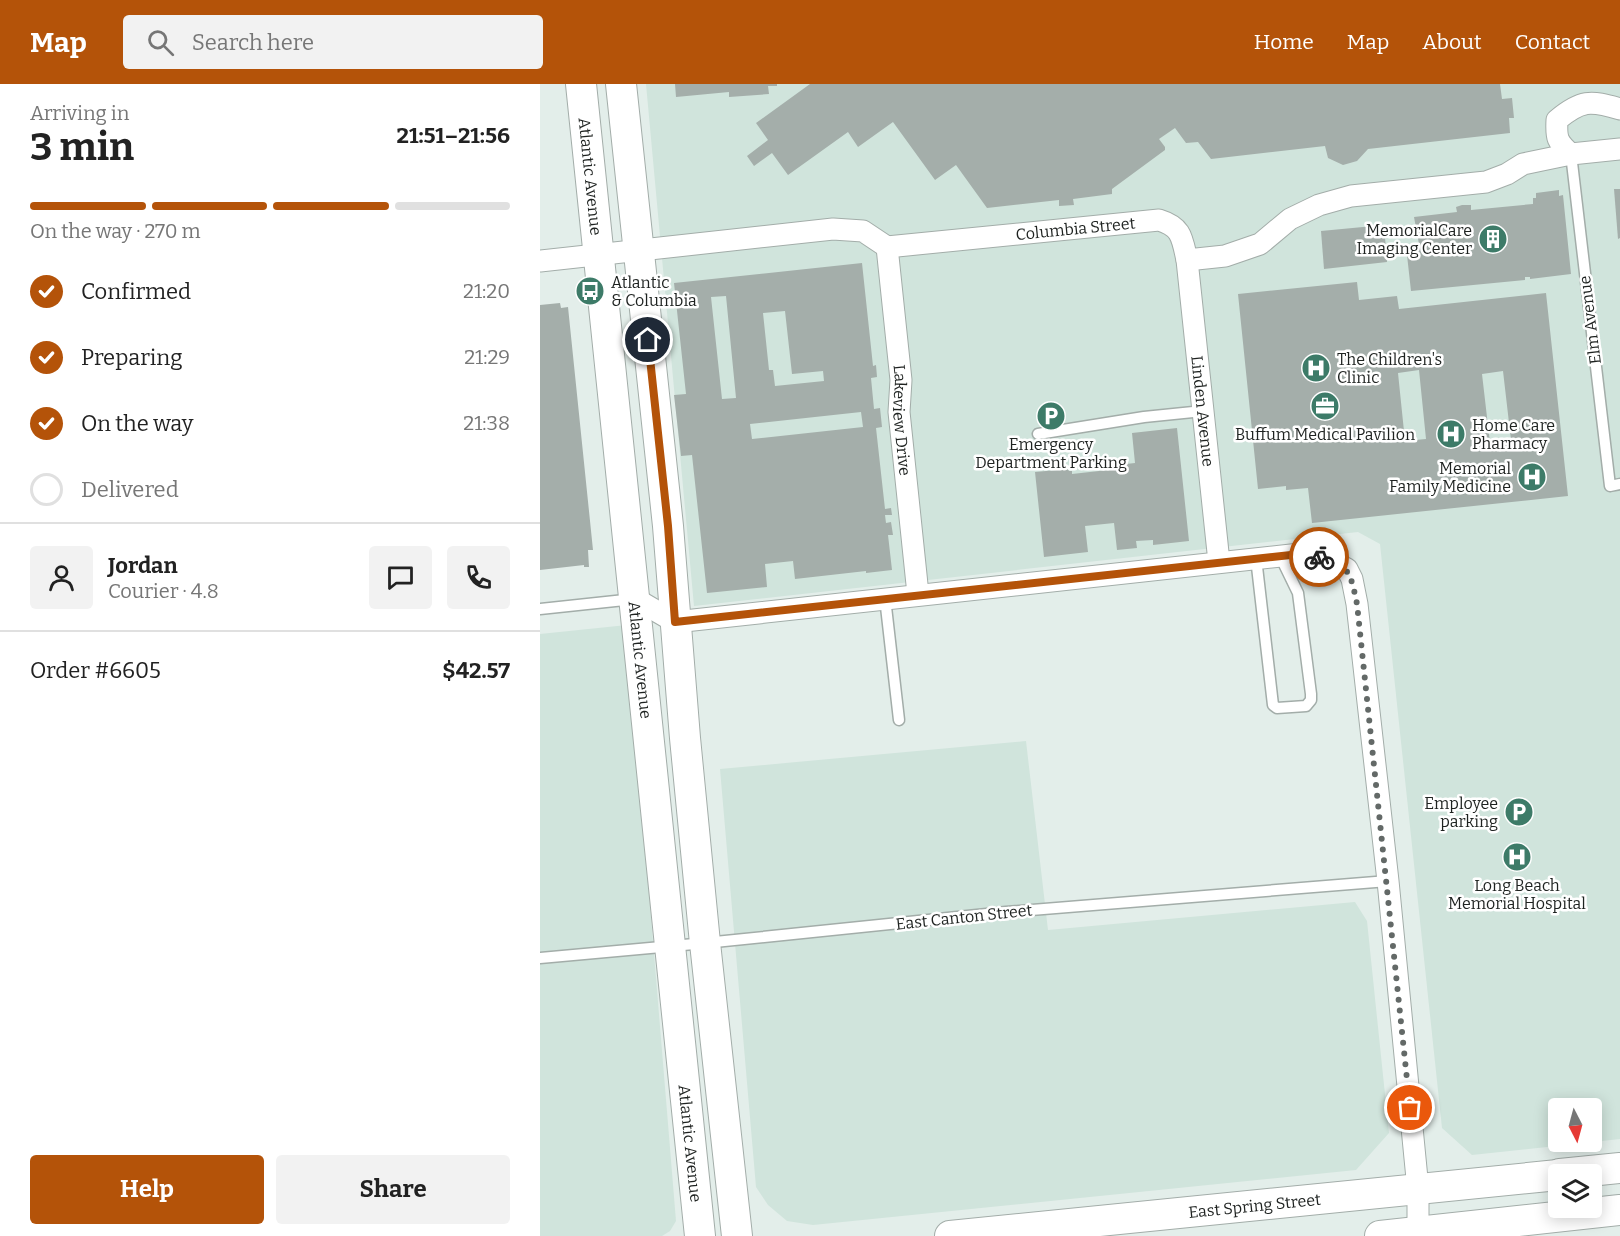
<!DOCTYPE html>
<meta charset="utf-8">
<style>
body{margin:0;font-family:Bitter,serif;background:#f2f2f2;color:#222;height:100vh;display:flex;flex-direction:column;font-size:22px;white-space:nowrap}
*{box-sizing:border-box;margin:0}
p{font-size:20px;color:#767676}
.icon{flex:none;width:33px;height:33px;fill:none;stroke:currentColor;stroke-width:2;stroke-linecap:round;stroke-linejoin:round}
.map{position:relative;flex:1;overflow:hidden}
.sheet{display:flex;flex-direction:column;background:#fff;width:540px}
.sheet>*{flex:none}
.needle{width:39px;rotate:174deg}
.tools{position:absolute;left:1008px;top:1014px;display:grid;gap:12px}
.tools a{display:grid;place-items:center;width:54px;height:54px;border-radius:6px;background:#fff;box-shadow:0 3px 15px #0003;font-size:30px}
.pin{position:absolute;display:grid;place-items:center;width:51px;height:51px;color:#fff;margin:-26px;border:3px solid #fff;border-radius:50%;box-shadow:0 2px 6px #0007}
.courier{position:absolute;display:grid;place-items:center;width:60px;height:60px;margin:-30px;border:4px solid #b45309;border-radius:50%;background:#fff;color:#222;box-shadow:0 2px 8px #0007}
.overview em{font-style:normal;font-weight:700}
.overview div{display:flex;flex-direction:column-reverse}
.overview{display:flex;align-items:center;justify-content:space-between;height:102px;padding:0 30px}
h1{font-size:39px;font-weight:700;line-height:45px}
.bar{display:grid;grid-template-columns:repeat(4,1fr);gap:9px 6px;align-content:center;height:72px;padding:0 30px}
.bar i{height:8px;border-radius:4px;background:#e0e0e0}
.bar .selected{background:#b45309}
.bar p{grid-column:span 4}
.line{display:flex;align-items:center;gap:15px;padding:0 30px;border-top:2px solid #e0e0e0}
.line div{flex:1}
.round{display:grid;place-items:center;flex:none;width:63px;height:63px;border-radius:6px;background:#f2f2f2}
ol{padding:0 30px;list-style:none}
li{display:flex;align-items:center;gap:18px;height:66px}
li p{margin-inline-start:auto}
li .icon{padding:6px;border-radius:50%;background:#b45309;color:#fff;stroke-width:4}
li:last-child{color:#767676}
li i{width:33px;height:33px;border:3px solid #e0e0e0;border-radius:50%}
.primary-button{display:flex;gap:12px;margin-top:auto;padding:12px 30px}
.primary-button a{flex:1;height:69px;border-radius:6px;background:#b45309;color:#fff;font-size:24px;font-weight:700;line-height:69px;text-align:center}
.primary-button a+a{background:#f2f2f2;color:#222}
header{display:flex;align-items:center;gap:36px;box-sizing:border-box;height:84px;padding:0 30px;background:#b45309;color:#fff}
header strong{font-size:28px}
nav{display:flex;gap:33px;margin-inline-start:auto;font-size:21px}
.search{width:420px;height:54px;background:#f2f2f2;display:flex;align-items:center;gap:15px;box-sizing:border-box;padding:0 21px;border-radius:6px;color:#767676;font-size:22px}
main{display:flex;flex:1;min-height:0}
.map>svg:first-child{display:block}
</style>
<header>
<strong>Map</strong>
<div class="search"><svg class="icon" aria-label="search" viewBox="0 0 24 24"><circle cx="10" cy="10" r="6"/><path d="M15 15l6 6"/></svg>Search here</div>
<nav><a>Home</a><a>Map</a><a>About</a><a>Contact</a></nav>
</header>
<main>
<section class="sheet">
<div class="overview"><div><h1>3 min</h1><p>Arriving in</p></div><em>21:51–21:56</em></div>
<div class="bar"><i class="selected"></i><i class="selected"></i><i class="selected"></i><i></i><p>On the way · 270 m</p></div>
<ol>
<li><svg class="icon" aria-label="check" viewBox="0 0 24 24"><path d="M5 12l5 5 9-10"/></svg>Confirmed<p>21:20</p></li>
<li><svg class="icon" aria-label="check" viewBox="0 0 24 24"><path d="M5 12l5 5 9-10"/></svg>Preparing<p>21:29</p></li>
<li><svg class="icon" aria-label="check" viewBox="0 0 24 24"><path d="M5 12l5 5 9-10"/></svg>On the way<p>21:38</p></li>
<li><i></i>Delivered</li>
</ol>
<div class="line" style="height:108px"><a class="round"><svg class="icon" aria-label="person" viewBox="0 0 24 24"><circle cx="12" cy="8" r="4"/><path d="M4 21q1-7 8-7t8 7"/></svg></a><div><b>Jordan</b><p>Courier · 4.8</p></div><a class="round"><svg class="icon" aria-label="chat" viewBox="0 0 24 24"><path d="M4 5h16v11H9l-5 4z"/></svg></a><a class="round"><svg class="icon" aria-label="phone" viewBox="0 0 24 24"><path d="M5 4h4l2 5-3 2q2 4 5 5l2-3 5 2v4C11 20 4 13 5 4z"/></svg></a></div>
<div class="line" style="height:78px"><div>Order #6605</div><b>$42.57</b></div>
<div class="primary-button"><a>Help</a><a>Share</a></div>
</section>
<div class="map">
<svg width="1080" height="1152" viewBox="0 0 1080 1152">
<rect width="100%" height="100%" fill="#e3eeea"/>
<!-- built -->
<g fill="#d0e4dc" fill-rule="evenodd">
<path d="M106 0H1080V1055L932 1071 902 1044 840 460 818 448 154 522ZM1018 1024H1052V1058H1018Z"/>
<polygon points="87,541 136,1137 130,1147 122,1152 0,1152 0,550"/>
<polygon points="486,657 508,846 815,818 827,837 849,1049 816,1086 273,1141 247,1137 228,1121 216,1103 180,685"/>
</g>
<!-- building -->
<g fill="#a4aeaa" fill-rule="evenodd">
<polygon points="135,0 237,0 237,2 228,2 229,10 189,13 189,8 136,13"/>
<polygon points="270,0 960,0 962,15 972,14 974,34 969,34 970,49 828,65 817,77 803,81 788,74 785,62 671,75 658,58 646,59 635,44 619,55 625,63 625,66 572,105 572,110 533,115 534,121 519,122 519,116 447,124 416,81 395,96 353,38 318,63 308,48 248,91 232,69 214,82 207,72 228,56 216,39"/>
<polygon points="1074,105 1080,105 1080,154 1078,155"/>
<polygon points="1019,106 1019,112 1023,111 1031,190 990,195 990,193 985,193 985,196 871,207 866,162 879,160 874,133 917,128 916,123 922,121 931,121 931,126 993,120 993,114 996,114 996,109"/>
<polygon points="844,141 847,178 784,185 781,147"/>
<path d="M322 179 333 282 336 281 337 293 331 294 334 325 340 324 342 343 336 344 345 425 351 424 352 431H345L346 439 351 438 353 451H348L352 486 326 489V487L255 495 253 477 225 480 227 503 167 509 152 371 141 372 134 311 146 310 134 199ZM186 212 196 314 182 315 171 213ZM245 227 252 290 283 287 284 297 235 302 233 286H229L223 229ZM321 328 323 343 212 355 210 340Z"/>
<path d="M817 198 819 216 857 212 859 225 1006 209 1028 412 772 439 768 404 746 406V402L718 405 698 210ZM879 286 886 355 865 357 858 289ZM963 287 971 356 950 359 942 290Z"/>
<polygon points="20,219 21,224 28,223 53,466 48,466 49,483 44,483 44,481 0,486 0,221"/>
<polygon points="637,344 649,457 613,461 613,456 596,457 597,464 577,466 574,439 545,442 548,468 504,473 495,388 528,385 529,387 532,387 532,390 568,386 568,382 595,379 592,349"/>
</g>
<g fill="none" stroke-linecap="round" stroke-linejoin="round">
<!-- lane casing -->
<g stroke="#a3ada9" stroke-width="13">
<g id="lane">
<polyline points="1031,70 1070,402 1080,400"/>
<polyline points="498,350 604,333 663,327"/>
<polyline points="716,474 733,621 737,624 766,622 771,616 771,610 758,509 740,472"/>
<polyline points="345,514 359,636"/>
<polyline points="0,525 94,515"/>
<polyline points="0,874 165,859 466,828 848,797"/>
</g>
</g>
<!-- street casing -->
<g stroke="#a3ada9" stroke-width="23">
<g id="street">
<path d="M1031 70C1017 58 1016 54 1017 36 1041 16 1050 16 1080 25"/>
<path id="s1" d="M347 163 361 296 359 328 378 510"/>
<path id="s2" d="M647 176 679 478"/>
<path id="s3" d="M0 177 293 145 323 147 347 163 619 136C642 143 642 154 647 176L685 172 720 160 750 135 779 121 811 112 946 98 967 90 983 80 1002 76 1031 70 1080 65"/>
<polyline points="94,514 135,538 760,470 788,475 807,485 812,495 817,520 848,797 878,1105 878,1152"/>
</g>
</g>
<!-- secondary casing -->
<g stroke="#a3ada9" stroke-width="32">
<g id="secondary">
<path id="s4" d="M41 0 160 1152"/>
<polyline points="81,0 128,442 145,654 165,859 197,1152"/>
<polyline points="1020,1090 1080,1084"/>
<path id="s5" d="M410 1152 1018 1091"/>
<polyline points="840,1152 1080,1126"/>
</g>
</g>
<!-- lane -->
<use href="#lane" stroke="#fff" stroke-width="10"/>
<!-- street -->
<use href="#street" stroke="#fff" stroke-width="21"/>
<!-- secondary -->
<use href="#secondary" stroke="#fff" stroke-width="30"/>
</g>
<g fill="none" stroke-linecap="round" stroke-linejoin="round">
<!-- done -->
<path stroke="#636967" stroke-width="6" stroke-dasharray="0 10.8" d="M779 473C810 479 811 492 817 520L870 1024"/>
<!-- route -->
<polyline stroke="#b45309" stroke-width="8" points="108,256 128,442 135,538 760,470 779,473"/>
</g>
<!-- icons -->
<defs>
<g id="building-disc" transform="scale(1.5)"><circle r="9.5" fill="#3d7b68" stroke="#fff"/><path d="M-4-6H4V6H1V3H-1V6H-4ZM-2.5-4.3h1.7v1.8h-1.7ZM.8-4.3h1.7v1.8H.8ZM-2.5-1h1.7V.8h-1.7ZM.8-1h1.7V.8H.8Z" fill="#fff"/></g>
<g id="bus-disc" transform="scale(1.5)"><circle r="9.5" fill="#3d7b68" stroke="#fff"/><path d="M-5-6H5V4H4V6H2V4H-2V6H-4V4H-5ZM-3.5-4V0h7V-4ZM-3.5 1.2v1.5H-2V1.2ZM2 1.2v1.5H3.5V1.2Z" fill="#fff"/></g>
<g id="hospital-disc" transform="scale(1.5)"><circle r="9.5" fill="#3d7b68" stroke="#fff"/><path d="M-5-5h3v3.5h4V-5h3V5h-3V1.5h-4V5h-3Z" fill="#fff"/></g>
<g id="office-disc" transform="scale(1.5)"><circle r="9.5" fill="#3d7b68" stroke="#fff"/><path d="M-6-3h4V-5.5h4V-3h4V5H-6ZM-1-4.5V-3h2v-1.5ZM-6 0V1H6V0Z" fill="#fff"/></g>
<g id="parking-disc" transform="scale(1.5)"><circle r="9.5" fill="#3d7b68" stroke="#fff"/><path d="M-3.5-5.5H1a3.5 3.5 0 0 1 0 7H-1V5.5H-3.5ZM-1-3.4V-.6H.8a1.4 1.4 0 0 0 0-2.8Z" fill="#fff"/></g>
</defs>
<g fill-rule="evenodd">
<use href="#building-disc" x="953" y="155"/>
<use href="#bus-disc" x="50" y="207"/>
<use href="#hospital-disc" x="776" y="284"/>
<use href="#office-disc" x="785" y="322"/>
<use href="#parking-disc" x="511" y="332"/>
<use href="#hospital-disc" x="911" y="350"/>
<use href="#hospital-disc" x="992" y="393"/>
<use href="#parking-disc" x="979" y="728"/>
<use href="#hospital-disc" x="977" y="773"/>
</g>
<g text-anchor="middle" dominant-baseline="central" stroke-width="5" stroke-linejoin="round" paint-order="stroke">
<!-- street labels -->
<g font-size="16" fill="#1e2220" stroke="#fff">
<text stroke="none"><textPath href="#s4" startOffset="93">Atlantic Avenue</textPath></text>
<text stroke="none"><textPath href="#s3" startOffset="543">Columbia Street</textPath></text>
<text transform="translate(1050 236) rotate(-97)">Elm Avenue</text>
<text stroke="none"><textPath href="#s2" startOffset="152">Linden Avenue</textPath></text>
<text stroke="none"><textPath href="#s1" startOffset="174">Lakeview Drive</textPath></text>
<text stroke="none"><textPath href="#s4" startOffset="579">Atlantic Avenue</textPath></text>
<text transform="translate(424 833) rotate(-6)">East Canton Street</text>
<text stroke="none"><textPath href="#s4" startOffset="1065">Atlantic Avenue</textPath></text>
<text stroke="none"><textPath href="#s5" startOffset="306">East Spring Street</textPath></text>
</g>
<!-- poi labels -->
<g font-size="16" fill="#1e2220" stroke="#fff" text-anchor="end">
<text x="932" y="146">MemorialCare<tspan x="932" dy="18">Imaging Center</tspan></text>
<text x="71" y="198" text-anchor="start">Atlantic<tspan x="71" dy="18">&amp; Columbia</tspan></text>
<text x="797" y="275" text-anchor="start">The Children's<tspan x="797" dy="18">Clinic</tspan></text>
<text x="932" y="341" text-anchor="start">Home Care<tspan x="932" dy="18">Pharmacy</tspan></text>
<text x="785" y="350" text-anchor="middle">Buffum Medical Pavilion</text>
<text x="511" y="360" text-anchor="middle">Emergency<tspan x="511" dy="18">Department Parking</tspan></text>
<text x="971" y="384">Memorial<tspan x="971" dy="18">Family Medicine</tspan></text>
<text x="958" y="719">Employee<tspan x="958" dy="18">parking</tspan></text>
<text x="977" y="801" text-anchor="middle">Long Beach<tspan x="977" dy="18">Memorial Hospital</tspan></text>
</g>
</g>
</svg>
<div class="tools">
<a><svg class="needle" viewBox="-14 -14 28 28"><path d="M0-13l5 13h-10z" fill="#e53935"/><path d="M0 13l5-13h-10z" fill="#767676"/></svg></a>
<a><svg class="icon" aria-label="layers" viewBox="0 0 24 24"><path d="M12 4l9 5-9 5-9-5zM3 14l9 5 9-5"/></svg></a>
</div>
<div class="pin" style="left:870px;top:1024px;background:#ea580c"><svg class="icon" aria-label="bag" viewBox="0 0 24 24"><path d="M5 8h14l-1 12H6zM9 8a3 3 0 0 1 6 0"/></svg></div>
<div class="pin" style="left:108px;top:256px;background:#1f2937"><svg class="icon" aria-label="home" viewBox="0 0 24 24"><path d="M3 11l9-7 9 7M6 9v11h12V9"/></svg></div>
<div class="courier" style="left:779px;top:473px"><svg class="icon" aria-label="bike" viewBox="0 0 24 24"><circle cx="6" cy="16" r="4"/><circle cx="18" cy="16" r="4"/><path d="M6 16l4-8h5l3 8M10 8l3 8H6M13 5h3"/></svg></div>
</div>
</main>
